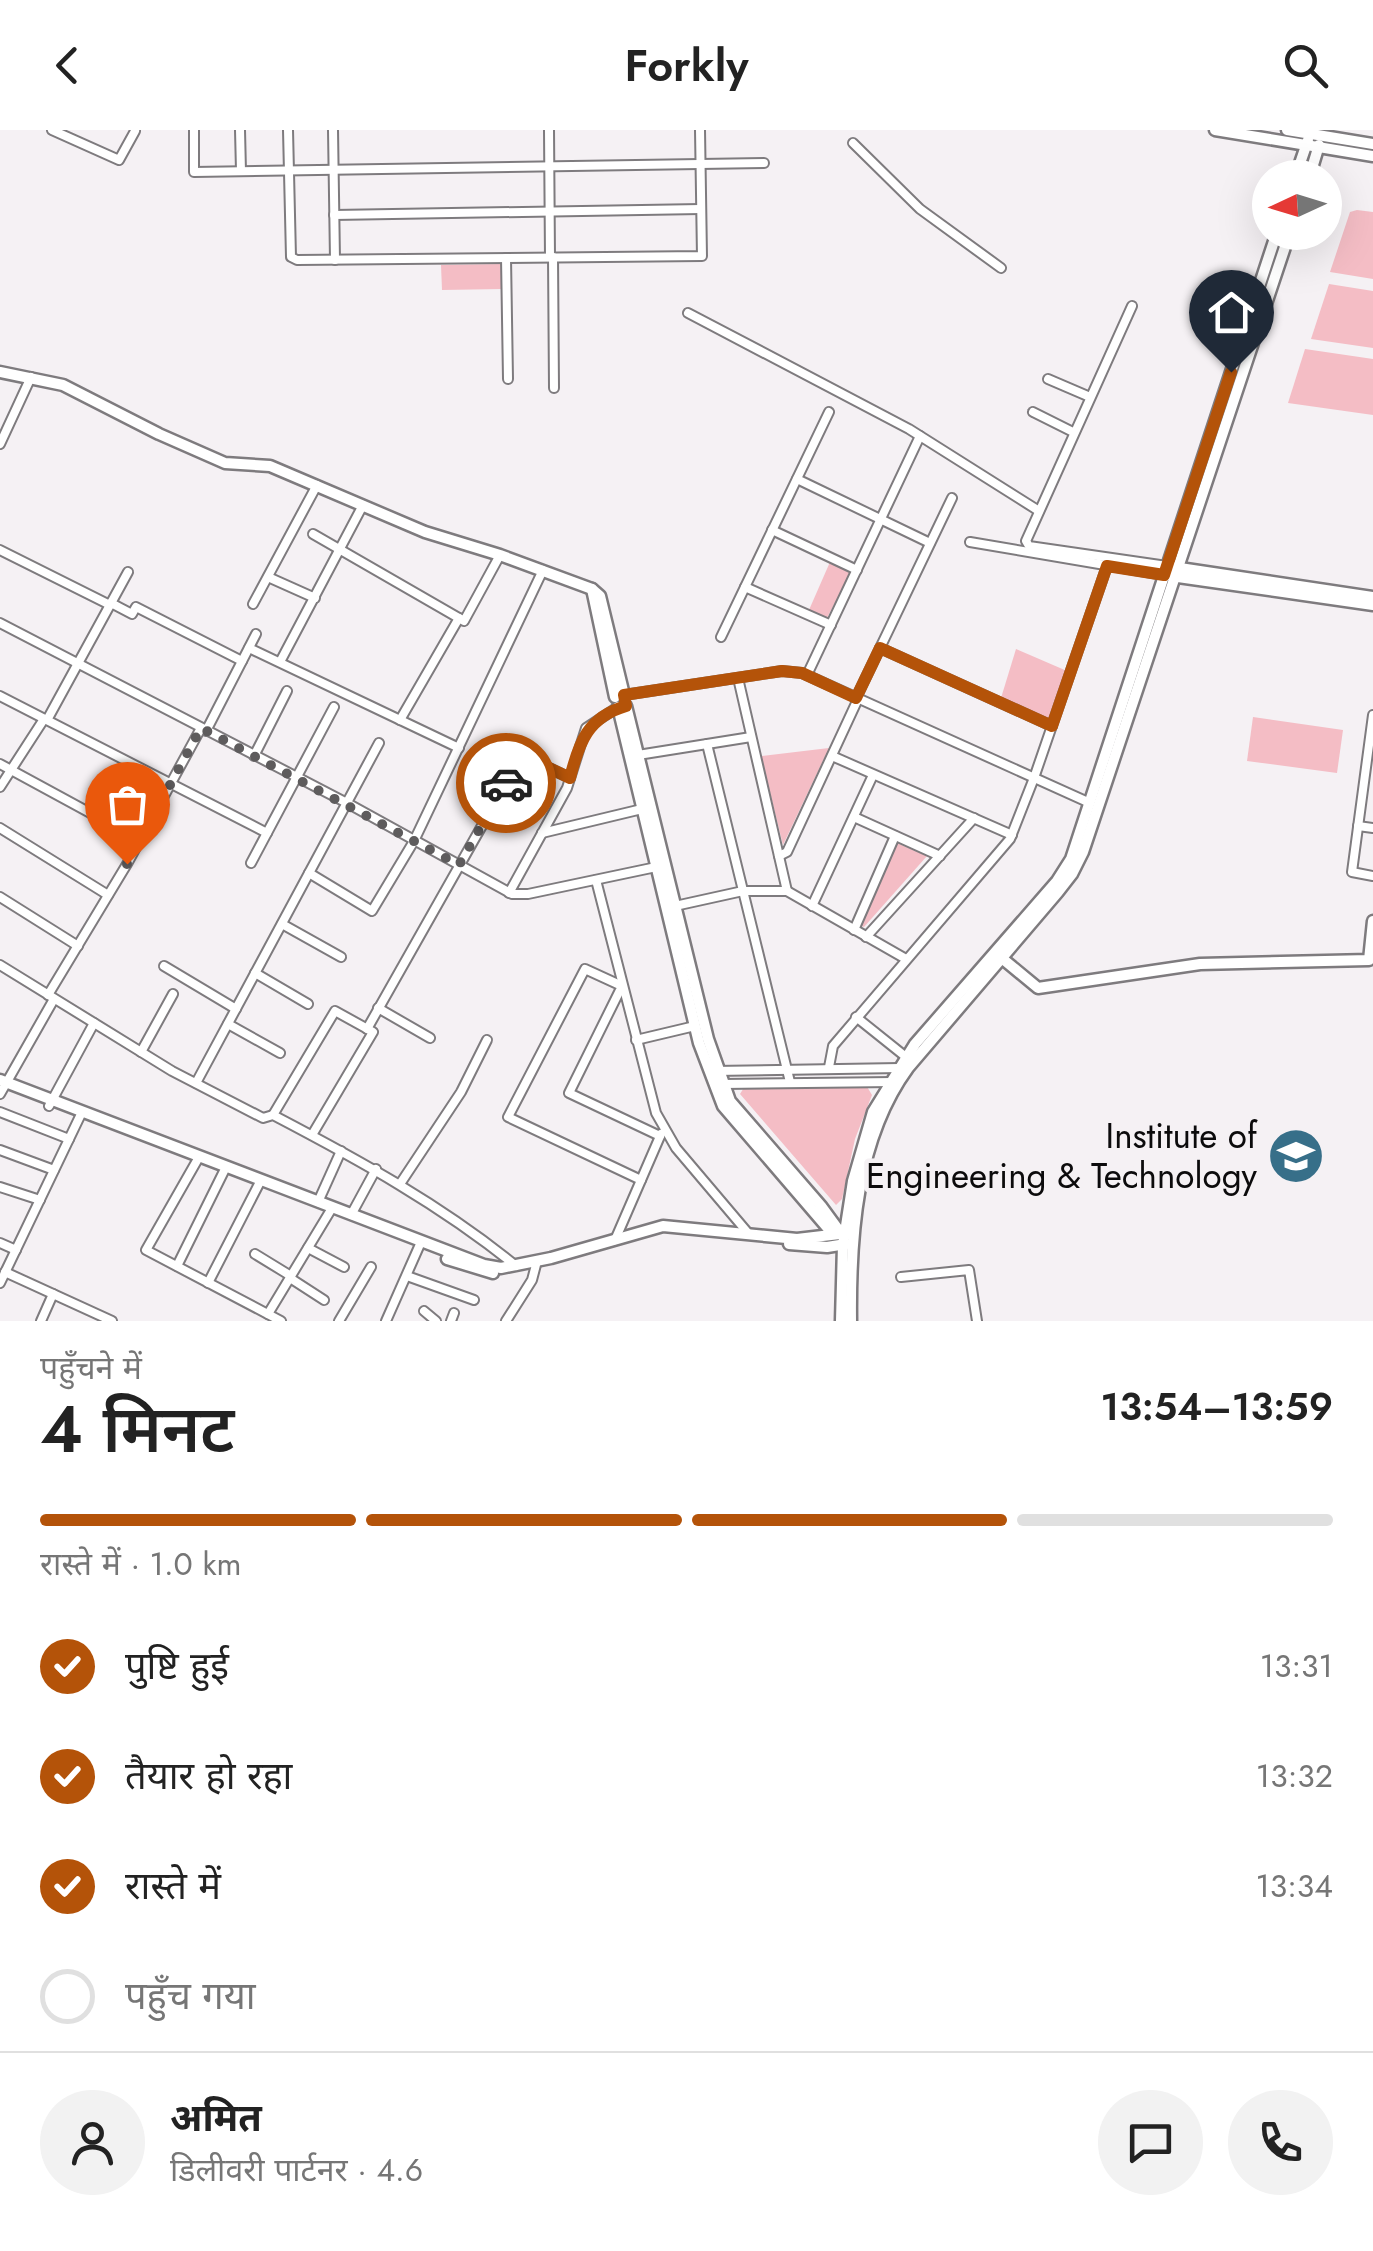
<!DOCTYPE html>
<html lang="hi">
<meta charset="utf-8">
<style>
body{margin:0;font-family:Jost,"Noto Sans Devanagari",sans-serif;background:#f2f2f2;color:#222;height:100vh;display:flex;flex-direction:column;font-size:38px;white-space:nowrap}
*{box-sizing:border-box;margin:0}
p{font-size:32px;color:#767676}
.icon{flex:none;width:55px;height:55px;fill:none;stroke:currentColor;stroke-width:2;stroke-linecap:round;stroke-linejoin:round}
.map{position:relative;height:1191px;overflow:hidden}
.drawer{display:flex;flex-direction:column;background:#fff;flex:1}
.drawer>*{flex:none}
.needle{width:65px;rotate:266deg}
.tools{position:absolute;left:1252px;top:30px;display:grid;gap:20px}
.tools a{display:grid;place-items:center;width:90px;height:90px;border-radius:50%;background:#fff;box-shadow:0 10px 40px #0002;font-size:50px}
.pin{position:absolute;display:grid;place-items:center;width:85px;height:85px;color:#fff;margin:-102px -42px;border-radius:50% 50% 50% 0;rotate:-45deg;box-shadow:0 0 10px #0007}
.pin .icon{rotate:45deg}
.courier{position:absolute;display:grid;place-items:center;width:100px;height:100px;margin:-50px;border:8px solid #b45309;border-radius:50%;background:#fff;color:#222;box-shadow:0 2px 12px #0007}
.head em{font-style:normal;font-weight:600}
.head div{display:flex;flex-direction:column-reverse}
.head{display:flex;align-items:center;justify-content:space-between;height:170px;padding:0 40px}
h1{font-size:65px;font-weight:600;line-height:75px}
.bar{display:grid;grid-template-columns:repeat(4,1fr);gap:15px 10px;align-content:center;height:120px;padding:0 40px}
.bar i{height:12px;border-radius:8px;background:#e0e0e0}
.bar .selected{background:#b45309}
.bar p{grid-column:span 4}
.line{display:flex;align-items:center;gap:25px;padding:0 40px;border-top:2px solid #e0e0e0}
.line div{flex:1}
.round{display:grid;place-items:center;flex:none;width:105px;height:105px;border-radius:52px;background:#f2f2f2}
ol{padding:0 40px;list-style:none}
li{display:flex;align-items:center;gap:30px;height:110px}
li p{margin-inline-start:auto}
li .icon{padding:10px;border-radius:50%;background:#b45309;color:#fff;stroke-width:4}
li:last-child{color:#767676}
li i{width:55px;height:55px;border:5px solid #e0e0e0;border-radius:50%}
header{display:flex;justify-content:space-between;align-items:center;height:130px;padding:0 40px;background:#fff;font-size:45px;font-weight:600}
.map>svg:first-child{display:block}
</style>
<header><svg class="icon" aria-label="back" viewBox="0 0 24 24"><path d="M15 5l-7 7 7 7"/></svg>Forkly<svg class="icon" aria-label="search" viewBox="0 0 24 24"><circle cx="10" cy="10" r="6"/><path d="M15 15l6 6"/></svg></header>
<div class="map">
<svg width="1373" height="1191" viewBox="0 0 1373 1191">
<rect width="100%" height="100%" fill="#f5f1f4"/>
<!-- green -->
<g fill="#f4bdc5">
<polygon points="1357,80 1373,82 1373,149 1330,142 1350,82"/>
<polygon points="501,134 502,159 442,160 441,135"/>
<polygon points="1329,154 1373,161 1373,218 1311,209"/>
<polygon points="1305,219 1373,229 1373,285 1288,273"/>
<polygon points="830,432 850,443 827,488 809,480"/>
<polygon points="1016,519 1067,541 1051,591 1001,568"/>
<polygon points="1253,587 1343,600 1337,643 1247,631"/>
<polygon points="829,618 783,715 761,626"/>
<polygon points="897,713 927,726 864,797 861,796"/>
<polygon points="866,955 872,965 855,1009 842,1069 836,1075 740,964 745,956"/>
</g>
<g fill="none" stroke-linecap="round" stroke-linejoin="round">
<!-- street casing -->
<g stroke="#7e7b7e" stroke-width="12">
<g id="street">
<polyline points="52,0 119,30 135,1"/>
<polyline points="194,0 194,42 764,33"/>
<polyline points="240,0 241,41"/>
<polyline points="288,0 291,127 297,130 702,126 700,0"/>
<polyline points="333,0 335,130"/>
<polyline points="549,0 550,127"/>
<polyline points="853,13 920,79 1001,138"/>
<polyline points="334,85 701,79"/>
<polyline points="553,127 554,258"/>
<polyline points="506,128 508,249"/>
<polyline points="1132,176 1026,411 1029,416 1167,436"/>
<polyline points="688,183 909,299 1039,381"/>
<polyline points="1048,249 1090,267"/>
<polyline points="1033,282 1073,302"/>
<polyline points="0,314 31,247"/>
<polyline points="797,349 930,413"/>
<polyline points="772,400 857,440"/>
<polyline points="313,404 464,491 500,425"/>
<polyline points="970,412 1164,445"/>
<polyline points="0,420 110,475"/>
<polyline points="268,447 315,468"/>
<polyline points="745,457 831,495"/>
<polyline points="111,473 132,484 136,477 242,531"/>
<polyline points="253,474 317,355"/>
<polyline points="0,493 347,673 512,764 528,764 661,736"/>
<polyline points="721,507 829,282"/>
<polyline points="249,518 459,618"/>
<polyline points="880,518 1052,596"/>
<polyline points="280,532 363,375"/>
<polyline points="807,545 920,306"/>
<polyline points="738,548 787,761"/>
<polyline points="624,565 782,541 802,543 1090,673"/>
<polyline points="0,566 267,703"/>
<polyline points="856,568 952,368"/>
<polyline points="1373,585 1352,742 1373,746"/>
<polyline points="47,590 128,442"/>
<polyline points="400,590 459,488"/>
<polyline points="206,601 256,504"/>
<polyline points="707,614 790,952"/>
<polyline points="638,625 751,607"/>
<polyline points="254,626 287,561"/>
<polyline points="832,626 1012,705"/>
<polyline points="0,634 140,710"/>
<polyline points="0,657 44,589"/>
<polyline points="854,687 940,726"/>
<polyline points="1358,696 1373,698"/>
<polyline points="0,698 108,765"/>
<polyline points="542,703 642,679"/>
<polyline points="779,726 787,722 858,569"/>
<polyline points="251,733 334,577"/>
<polyline points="309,743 372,781 414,711 543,440"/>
<polyline points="596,750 656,983 676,1018 748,1103"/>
<polyline points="509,763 567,658 586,598 618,577"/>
<polyline points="0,767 78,816"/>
<polyline points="675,776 743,761 787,761 906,829"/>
<polyline points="812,776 873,645"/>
<polyline points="282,794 341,827"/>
<polyline points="854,800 895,706"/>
<polyline points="866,807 974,688"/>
<path d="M0 835 172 941 263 988 273 985C359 1030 441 1075 516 1136"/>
<polyline points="164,836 236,879"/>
<polyline points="255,843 308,874"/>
<polyline points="48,865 127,734 201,598"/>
<polyline points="378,878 430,908"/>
<polyline points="856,887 906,927"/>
<polyline points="228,894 280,923"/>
<polyline points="367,899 522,625 570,648"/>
<polyline points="636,910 695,896"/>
<polyline points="141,922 173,864"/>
<polyline points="829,937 833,916 1010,709 1034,648 1107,436"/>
<polyline points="714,941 900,938"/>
<polyline points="196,953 379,613"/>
<polyline points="723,954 894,952"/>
<polyline points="0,964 54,869"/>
<polyline points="49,976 94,893"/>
<polyline points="0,982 69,1009"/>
<polyline points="273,985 335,881 373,902 312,1005"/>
<polyline points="0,1020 54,1040"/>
<polyline points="199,1027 146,1120 281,1191"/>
<polyline points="641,1050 508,987 585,839 622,856 569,963 660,1006"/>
<polyline points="400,1054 461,962 487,910"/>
<polyline points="0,1057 40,1070"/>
<polyline points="318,1072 341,1021"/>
<polyline points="351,1085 376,1039"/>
<polyline points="615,1110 661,1004"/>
<polyline points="0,1113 16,1120"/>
<polyline points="308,1118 344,1137"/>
<polyline points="255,1124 291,1146"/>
<polyline points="177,1136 226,1037"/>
<polyline points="5,1142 112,1191"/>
<polyline points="407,1146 474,1170"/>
<polyline points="901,1147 969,1140 977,1191"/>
<polyline points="290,1148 324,1170"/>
<polyline points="0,1153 82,982"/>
<polyline points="208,1153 261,1050"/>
<polyline points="424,1181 436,1191"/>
<polyline points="268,1184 332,1078"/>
<polyline points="41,1191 53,1164"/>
<polyline points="339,1191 371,1137"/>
<polyline points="386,1191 421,1112"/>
<polyline points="451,1191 454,1183"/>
<polyline points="506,1191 532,1150 537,1131"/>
</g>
</g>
<!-- secondary casing -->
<g stroke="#7e7b7e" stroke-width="15">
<g id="secondary">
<polyline points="1215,0 1373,26"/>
<polyline points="1287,0 1373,14"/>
<polyline points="1295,48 1308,10"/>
<polyline points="1309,48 1319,15"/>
<polyline points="0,242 63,255 159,304 225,333 270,336 425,402 500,425 592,459 600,466 624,565"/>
<polyline points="1173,437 1373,467"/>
<polyline points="1171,446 1373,475"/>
<polyline points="592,459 615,567"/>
<polyline points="626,576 708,909 730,971 821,1076 840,1102"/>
<polyline points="618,577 699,913 723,976 832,1103"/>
<polyline points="998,825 1038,858 1200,834 1369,830 1373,791"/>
<polyline points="0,950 484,1135 501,1138 551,1128 663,1096 797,1109 848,1103"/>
<polyline points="789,1114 827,1117 846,1114"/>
<polyline points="447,1129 493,1143"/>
<polyline points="841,1191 843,1115 853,1051 873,982 915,914 1057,751 1071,729 1277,102"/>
<path d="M851 1191C850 1107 856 1009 908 938L1058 762 1072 744 1083 722 1290 102"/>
</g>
</g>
<!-- street -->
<use href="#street" stroke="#fff" stroke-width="8"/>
<!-- secondary -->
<use href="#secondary" stroke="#fff" stroke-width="10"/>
</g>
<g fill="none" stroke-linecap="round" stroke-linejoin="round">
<!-- done -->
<polyline stroke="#5e5c5d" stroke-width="10" stroke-dasharray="0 18" points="127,734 201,598 459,735 506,653"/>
<!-- route -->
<path stroke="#b45309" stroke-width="12" d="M506 653 522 625 570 648C579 612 588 587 626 576L624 565 782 541 802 543 856 568 880 518 1052 596 1107 436 1164 445 1231 242"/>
</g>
<!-- icons -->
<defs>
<g id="university-disc" transform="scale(2.875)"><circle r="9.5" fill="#376f89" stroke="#f5f1f4"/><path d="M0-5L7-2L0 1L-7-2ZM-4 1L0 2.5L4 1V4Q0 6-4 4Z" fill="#fff"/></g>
</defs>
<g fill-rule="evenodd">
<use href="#university-disc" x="1296" y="1026"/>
</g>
<g text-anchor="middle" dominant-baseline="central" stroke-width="9" stroke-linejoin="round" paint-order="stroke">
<!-- poi labels -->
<g font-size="35" fill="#0c0b0c" stroke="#f5f1f4" text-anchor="end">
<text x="1257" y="1006">Institute of<tspan x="1257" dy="40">Engineering &amp; Technology</tspan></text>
</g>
</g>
</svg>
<div class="tools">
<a><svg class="needle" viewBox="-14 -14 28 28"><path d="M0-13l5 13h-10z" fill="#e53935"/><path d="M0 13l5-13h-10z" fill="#767676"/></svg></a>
</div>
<div class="pin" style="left:127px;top:734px;background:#ea580c"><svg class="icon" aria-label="bag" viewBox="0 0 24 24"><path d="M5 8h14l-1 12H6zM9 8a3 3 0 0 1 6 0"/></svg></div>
<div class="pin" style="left:1231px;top:242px;background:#1f2937"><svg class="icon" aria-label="home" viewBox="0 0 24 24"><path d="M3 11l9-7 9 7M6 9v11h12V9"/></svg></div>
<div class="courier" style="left:506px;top:653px"><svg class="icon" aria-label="car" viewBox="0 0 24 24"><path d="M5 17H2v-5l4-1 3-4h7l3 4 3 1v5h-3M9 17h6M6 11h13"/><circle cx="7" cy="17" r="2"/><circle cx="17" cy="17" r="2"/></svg></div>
</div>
<section class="drawer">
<div class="head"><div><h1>4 मिनट</h1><p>पहुँचने में</p></div><em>13:54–13:59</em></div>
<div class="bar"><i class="selected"></i><i class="selected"></i><i class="selected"></i><i></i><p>रास्ते में · 1.0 km</p></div>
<ol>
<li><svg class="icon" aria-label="check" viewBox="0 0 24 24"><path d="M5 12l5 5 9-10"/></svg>पुष्टि हुई<p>13:31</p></li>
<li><svg class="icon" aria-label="check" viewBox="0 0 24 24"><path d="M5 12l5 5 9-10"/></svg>तैयार हो रहा<p>13:32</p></li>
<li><svg class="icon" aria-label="check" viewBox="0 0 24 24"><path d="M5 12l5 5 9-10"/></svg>रास्ते में<p>13:34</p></li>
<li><i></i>पहुँच गया</li>
</ol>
<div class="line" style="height:180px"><a class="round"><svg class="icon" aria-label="person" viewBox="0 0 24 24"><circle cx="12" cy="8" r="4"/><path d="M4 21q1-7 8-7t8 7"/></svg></a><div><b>अमित</b><p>डिलीवरी पार्टनर · 4.6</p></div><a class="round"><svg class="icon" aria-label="chat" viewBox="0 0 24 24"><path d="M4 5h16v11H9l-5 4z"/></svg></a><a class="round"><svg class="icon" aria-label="phone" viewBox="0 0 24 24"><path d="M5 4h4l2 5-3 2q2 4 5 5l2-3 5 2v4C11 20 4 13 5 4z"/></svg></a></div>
</section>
